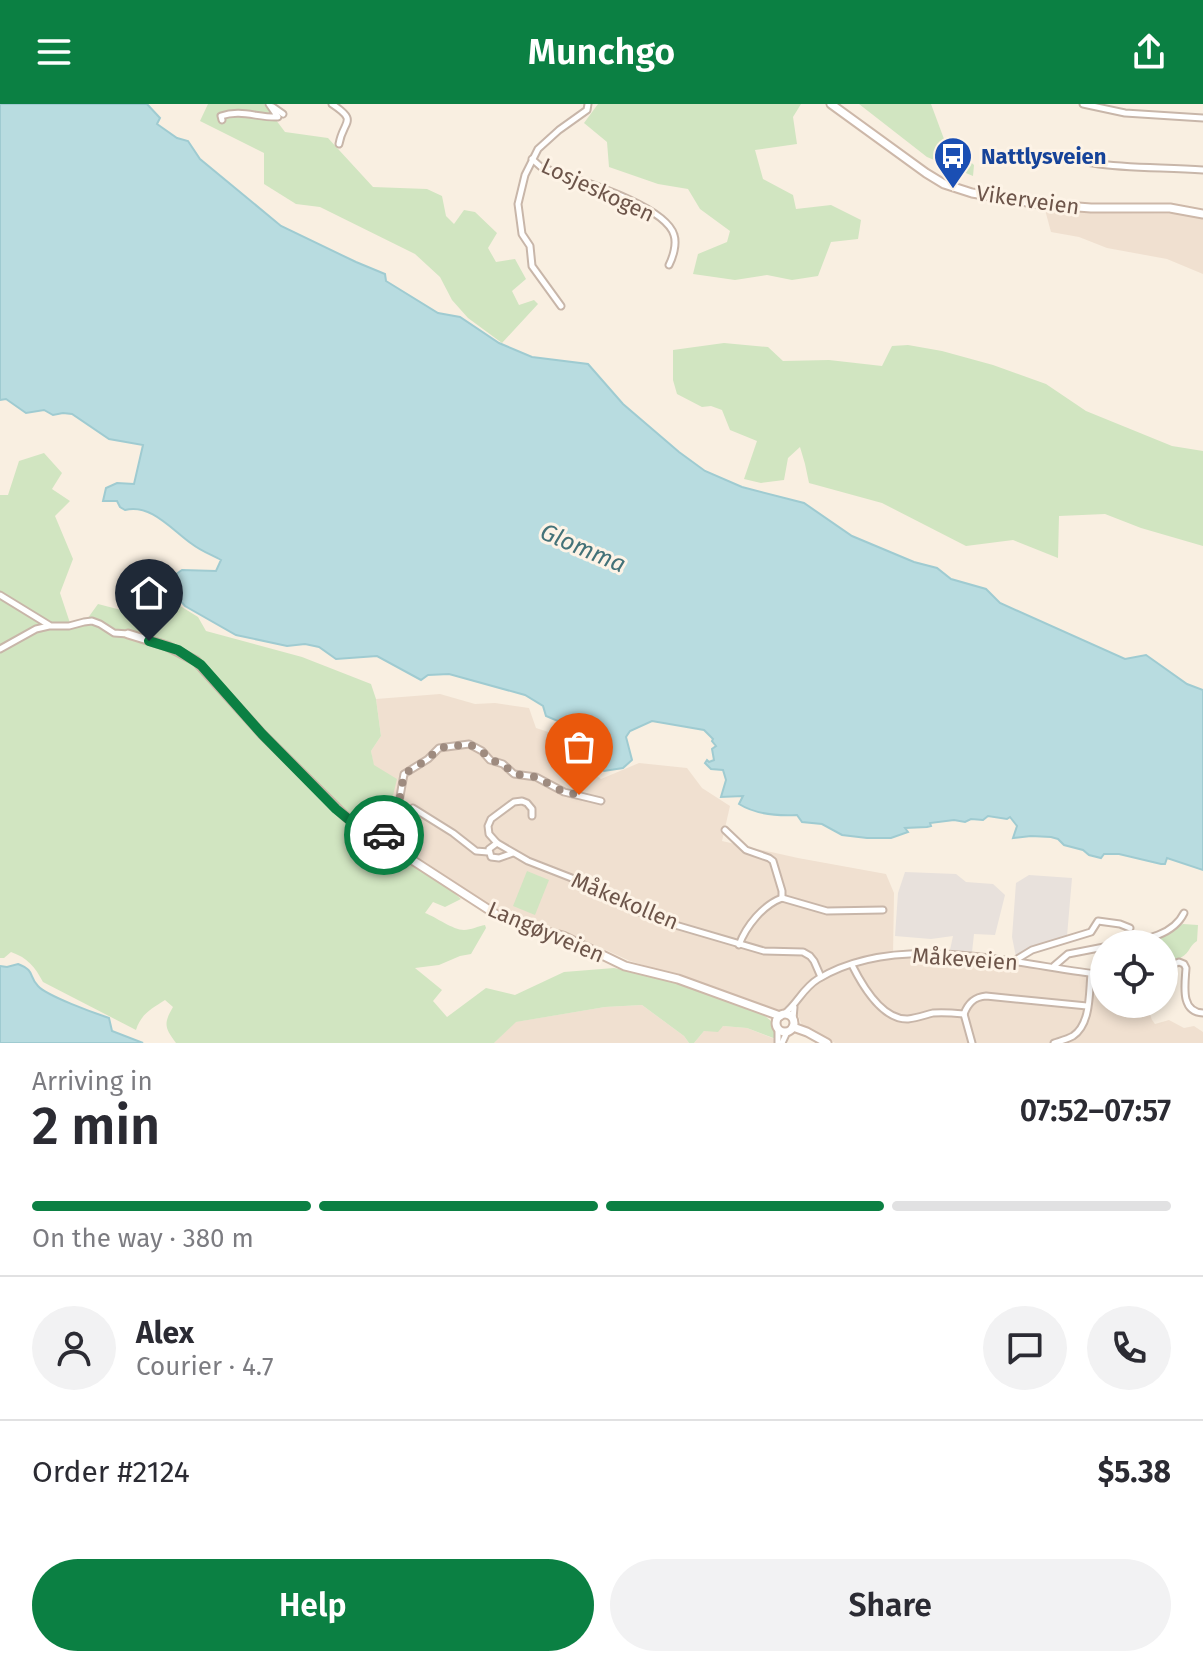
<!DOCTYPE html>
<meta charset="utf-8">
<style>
body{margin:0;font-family:"Fira Sans",sans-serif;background:#f2f2f3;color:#2b2b33;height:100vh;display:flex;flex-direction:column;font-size:30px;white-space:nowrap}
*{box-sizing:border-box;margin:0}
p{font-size:26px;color:#7c7c81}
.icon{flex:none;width:44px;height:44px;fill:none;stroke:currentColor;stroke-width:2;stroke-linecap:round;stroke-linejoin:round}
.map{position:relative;height:939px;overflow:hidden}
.side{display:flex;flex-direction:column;background:#fff;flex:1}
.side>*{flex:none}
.controls{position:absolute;left:1090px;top:826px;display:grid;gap:16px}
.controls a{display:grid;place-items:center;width:88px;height:88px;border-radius:50%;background:#fff;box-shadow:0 4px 12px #0003;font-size:40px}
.pin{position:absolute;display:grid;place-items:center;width:68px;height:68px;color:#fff;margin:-82px -34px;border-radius:50% 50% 50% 0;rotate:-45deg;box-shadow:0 0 8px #0007}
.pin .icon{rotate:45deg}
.courier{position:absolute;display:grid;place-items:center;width:80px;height:80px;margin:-40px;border:6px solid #0b8043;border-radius:50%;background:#fff;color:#222;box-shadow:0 2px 10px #0007}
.head em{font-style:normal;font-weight:600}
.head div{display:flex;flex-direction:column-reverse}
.head{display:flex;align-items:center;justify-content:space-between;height:136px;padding:0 32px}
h1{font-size:52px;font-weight:600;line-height:60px}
.bar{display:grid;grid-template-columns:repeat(4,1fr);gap:12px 8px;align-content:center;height:96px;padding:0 32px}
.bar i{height:10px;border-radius:6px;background:#e1e1e2}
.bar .on{background:#0b8043}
.bar p{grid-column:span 4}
.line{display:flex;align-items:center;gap:20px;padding:0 32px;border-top:2px solid #e1e1e2}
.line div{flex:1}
.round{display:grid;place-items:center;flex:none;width:84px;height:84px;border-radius:42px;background:#f2f2f3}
.button{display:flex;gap:16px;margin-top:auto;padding:16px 32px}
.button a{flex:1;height:92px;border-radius:48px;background:#0b8043;color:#fff;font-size:32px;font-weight:600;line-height:92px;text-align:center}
.button a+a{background:#f2f2f3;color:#2b2b33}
header{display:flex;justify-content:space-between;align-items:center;height:104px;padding:0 32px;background:#0b8043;color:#fff;font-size:36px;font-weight:600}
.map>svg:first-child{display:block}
</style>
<header><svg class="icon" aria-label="menu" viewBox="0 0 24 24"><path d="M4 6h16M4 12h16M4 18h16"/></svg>Munchgo<svg class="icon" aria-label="share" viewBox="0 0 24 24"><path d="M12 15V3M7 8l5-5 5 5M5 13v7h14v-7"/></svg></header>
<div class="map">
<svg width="1203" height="939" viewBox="0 0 1203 939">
<rect width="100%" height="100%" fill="#f9efe1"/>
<!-- residential -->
<g fill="#f0e0d0">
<polygon points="1044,102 1098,109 1188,110 1203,115 1203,170 1167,155 1107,144 1079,133 1051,128"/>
<polygon points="440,590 475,600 495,599 529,604 536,624 564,633 582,661 601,675 639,659 687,664 702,684 730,702 722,737 798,754 886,770 894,789 893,853 921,847 1104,874 1104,900 1142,900 1149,907 1152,916 1155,920 1169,916 1184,924 1194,922 1203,928 1203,939 835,939 803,924 797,909 787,904 773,908 760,900 695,877 630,857 566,828 501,808 390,735 385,724 371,647 381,632 376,595"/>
<polygon points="642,901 684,932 689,939 494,939 515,918 605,903"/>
<polygon points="723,922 747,924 785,939 694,939 704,927"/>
</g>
<!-- industrial -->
<g fill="#e8e1dc">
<polygon points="905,768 956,770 966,778 993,780 1005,791 995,831 974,830 972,848 950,846 953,832 931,835 895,832 898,789"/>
<polygon points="1029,771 1072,774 1067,832 1032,845 1016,853 1012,833 1016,779"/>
</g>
<!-- green -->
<g fill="#d1e5c1">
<polygon points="208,0 264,0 285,28 328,34 373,83 427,85 442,92 446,112 454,120 464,106 475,108 497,129 488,144 496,158 515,155 526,175 512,187 519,201 534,196 538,200 502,239 468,214 452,196 440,173 415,150 320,103 296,100 264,80 264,49 200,17"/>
<polygon points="598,0 801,0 793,13 797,40 755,46 763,75 793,91 796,105 831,101 861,116 858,135 831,138 818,172 792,176 767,171 735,176 693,170 698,150 727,138 730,127 700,105 688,85 658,80 609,63 607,38 584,19"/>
<polygon points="859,0 931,0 944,35 974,61 973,72 927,53"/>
<polygon points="724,239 768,243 783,257 829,256 882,262 892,242 908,241 942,247 993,261 1046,280 1086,307 1172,342 1203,347 1203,442 1141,424 1105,410 1059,412 1058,454 1013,436 966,442 882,399 809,379 805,360 800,343 788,354 784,376 761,379 744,375 757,337 730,326 722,306 711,302 702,303 677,290 673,276 673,246"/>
<path d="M44 349 62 369 52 385 70 397 55 412 73 455 60 489 71 522 85 518 98 500 125 507 146 485 164 492 198 513 206 527 302 553 371 580 376 595 381 632 371 647 374 661 397 675 385 724 386 743 446 782 461 795 445 803 433 798 425 809C436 813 453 826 464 826 471 826 478 822 485 821L486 824 471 850 460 852 439 861 415 864 442 886 433 897 447 913 486 884 515 891 564 868 614 864 687 879 758 906 771 917 776 935 747 924 723 922 718 928 704 927 694 939H689L684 932 642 901 605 903 516 918 494 939H176C165 924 163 920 173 903L165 896C151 905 141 910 136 926L43 878C35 863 28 854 11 848L4 854H0V391H8L19 357Z"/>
<polygon points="527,767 549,776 535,811 513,802"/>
<path d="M1183 820 1198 821 1197 837C1187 844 1191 850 1176 856L1172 850 1164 854V840H1135L1156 836Z"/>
</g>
<!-- water -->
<g fill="#b8dce0" stroke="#9fcbd1" stroke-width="2">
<path d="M0 0H147L160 14 157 20 177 34 188 37 200 55 281 122 356 158 385 170 386 177 438 209 460 213 499 239 532 253 588 260 623 300 679 348 705 367 742 383 804 399 852 432 914 458 937 464 951 475 986 485 1000 499 1125 555 1146 551 1187 580 1203 586V766L1167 754 1165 760H1161L1119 750H1104L1101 754 1089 751 1083 746 1064 741 1058 735 1051 733 1031 732 1013 734 1017 722 1010 713 1007 715 988 712 983 716 971 715 965 718 954 716 930 719 931 722 927 723 905 724 908 728 891 734H867L842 731 822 720 802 718 797 711C778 712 755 710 739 700L743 692 721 693 726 676 723 666 711 665 705 659 707 656 709 658 714 656 712 645 716 642 712 637 713 635 704 626 652 617 630 627 626 633 632 656 623 664 604 667 591 656 589 650 595 643 577 625 546 612 543 602 525 591 449 570 428 571 421 576 377 552 336 555 319 543 305 540 287 542 236 531 185 502 177 493 169 475 182 466 216 467 221 456C212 451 201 447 192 440 173 427 151 399 125 406L120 403 117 397H103L106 384 117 379 134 380 143 341 109 335 72 310 63 309 53 311 44 306 26 309 6 295 0 296Z"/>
<path d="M18 860C36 867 28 872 38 882 47 892 94 909 109 914L112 927 143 939H0V862L7 863Z"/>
</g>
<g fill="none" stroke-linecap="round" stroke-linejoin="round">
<!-- street casing -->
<g stroke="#c8b6a9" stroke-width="9">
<g id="street">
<path d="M332 0C359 18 343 16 339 40"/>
<polyline points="1083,0 1125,9 1203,14"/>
<polyline points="273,3 283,10"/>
<path d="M222 16 221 12C241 5 258 14 278 13L269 0"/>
<path d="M532 55 541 63C571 74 665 100 674 131 677 140 673 153 669 161"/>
<path d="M1062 56C1074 50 1081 58 1093 59 1129 65 1167 63 1203 66"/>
<polyline points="561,202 532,162 530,142 522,130 518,100 525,71 538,45 559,26 587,6 588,0"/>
<polyline points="0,491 49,521"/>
<polyline points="0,545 36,525 49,522 69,522 84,518 92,517 100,520 114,529 128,530"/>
<polyline points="413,704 453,729 476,747 488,748"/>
<polyline points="532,712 532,705 527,699 522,697 514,698 491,715 488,722 489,730 497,739 528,757 605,787 643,810 665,818 764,847 803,848 810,852 814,857 821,873"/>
<polyline points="725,726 746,746 769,754 773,757 782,787 782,794"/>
<polyline points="383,737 384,718 399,698 404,670 428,655 439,644 469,640 482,647 490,656 503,660 514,670 536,673 564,688 601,697"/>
<polyline points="497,739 489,745 491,753 499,754 513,749"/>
<polyline points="782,794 827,807 883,806"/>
<path d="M1120 840C1143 836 1173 832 1184 809"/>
<path d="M739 841C746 822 763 801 782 794"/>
<polyline points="1014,857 1032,846 1091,828 1098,817 1120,820 1130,824"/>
<path d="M852 861C862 881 882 916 908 915 917 914 925 911 933 909 943 908 954 909 964 910"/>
<polyline points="1054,862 1068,850 1104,843"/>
<path d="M1164 864 1179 858 1184 860 1186 864C1185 881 1180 908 1203 909"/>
<path d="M784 910C797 900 803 884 818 875 899 826 1016 861 1104 871"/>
<path d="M964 910C968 899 974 893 986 892L1087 902"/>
<polyline points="964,910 972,939"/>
<polyline points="793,915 794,903"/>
<polyline points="778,925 778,939"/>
<polyline points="782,939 787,928"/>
<path d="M1054 939C1060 937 1068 935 1073 932 1091 920 1089 889 1091 870"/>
</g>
</g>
<!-- secondary casing -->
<g stroke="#cdb8a9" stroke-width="11">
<g id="secondary">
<polyline points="831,0 926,69 944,80 972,89 1039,100 1091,104 1170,104 1203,110"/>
<polyline points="128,530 167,542 196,557 262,630 346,713 497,811 517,820 563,832 625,862 678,875 780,912"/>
<circle cx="785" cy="919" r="9"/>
<polyline points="793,923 807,928 827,939"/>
</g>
</g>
<!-- street -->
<use href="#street" stroke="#fff" stroke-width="5"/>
<!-- secondary -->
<use href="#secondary" stroke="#fff" stroke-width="7"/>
</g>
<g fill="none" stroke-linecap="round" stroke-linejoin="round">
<!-- done -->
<polyline stroke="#9e8b7f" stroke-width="8" stroke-dasharray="0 14.4" points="384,731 384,718 399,698 404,670 428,655 439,644 469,640 482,647 490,656 503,660 514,670 536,673 564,688 579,691"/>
<!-- route -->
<polyline stroke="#0b8043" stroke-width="10" points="149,537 178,546 201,561 262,630 336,705 353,719 383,737 384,731"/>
</g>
<!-- icons -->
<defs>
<g id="bus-pin" transform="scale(2)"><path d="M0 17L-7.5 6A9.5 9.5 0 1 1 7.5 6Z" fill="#1a4fb4" stroke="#fdf3e6"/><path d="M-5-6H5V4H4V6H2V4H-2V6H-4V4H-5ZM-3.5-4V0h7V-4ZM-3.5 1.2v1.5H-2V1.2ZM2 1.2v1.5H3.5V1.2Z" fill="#fff"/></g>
</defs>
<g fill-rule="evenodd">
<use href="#bus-pin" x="953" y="52"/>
</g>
<g text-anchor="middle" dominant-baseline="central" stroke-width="6" stroke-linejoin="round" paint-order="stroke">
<!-- transit labels -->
<g font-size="22" font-weight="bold" fill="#164399" stroke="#fdf3e6" text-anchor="start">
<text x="981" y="52">Nattlysveien</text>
</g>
<!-- street labels -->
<g font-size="22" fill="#6d554a" stroke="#fdf3e6">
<text transform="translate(598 86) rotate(25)">Losjeskogen</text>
<text transform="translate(1028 96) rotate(8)">Vikerveien</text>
<text transform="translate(625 797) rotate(23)">Måkekollen</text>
<text transform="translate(546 828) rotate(23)">Langøyveien</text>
<text transform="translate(965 855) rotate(4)">Måkeveien</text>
</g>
<!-- water labels -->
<g font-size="24" font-style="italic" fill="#437278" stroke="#fdf3e6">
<text transform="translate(583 444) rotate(23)">Glomma</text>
</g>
</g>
</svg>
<div class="controls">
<a><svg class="icon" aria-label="locate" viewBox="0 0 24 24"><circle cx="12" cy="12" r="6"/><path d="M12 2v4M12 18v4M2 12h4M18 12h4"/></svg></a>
</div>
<div class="pin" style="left:579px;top:691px;background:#ea580c"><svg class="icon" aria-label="bag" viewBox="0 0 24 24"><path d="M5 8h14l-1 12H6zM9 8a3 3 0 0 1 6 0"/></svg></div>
<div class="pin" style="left:149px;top:537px;background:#1f2937"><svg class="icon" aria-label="home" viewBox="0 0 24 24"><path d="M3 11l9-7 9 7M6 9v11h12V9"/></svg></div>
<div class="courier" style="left:384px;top:731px"><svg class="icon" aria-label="car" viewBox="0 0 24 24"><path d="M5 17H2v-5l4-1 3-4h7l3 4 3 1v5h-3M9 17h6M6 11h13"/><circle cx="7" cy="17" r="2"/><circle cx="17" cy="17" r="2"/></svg></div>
</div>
<section class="side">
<div class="head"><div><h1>2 min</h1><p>Arriving in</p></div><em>07:52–07:57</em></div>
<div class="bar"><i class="on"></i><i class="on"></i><i class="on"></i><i></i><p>On the way · 380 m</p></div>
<div class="line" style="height:144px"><a class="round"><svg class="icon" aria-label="person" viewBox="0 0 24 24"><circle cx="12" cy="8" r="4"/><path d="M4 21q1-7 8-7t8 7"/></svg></a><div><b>Alex</b><p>Courier · 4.7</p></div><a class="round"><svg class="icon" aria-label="chat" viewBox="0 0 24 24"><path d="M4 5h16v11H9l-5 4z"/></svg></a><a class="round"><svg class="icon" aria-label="phone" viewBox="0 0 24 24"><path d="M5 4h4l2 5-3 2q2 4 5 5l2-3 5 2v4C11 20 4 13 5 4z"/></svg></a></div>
<div class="line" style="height:104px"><div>Order #2124</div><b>$5.38</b></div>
<div class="button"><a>Help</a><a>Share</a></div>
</section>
